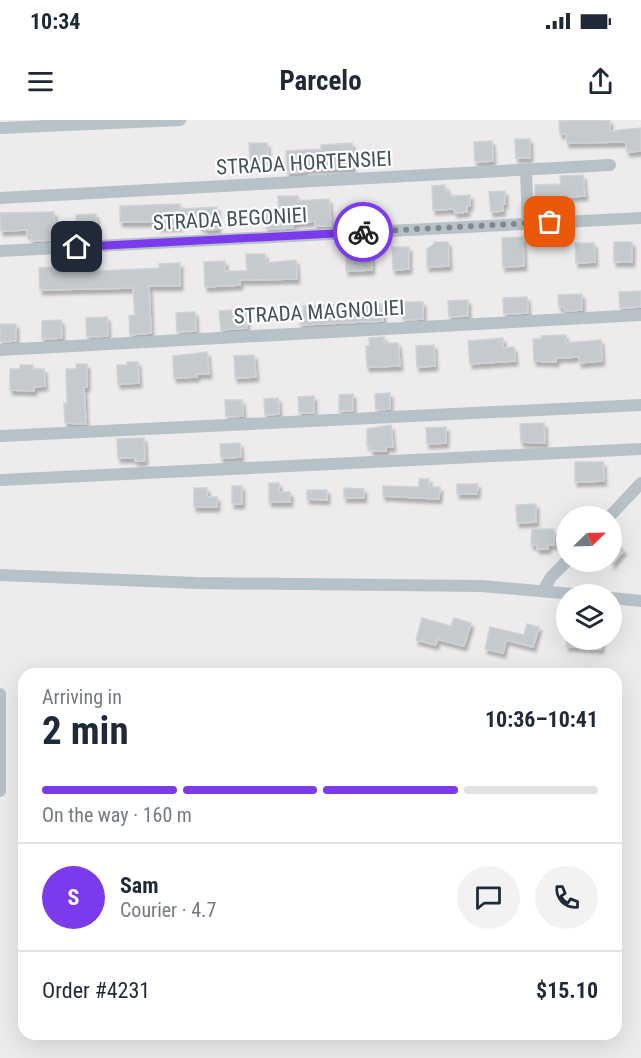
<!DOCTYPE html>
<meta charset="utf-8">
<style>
body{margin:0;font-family:"Roboto Condensed",sans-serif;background:#f2f2f3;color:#1f2937;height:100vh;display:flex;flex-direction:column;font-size:22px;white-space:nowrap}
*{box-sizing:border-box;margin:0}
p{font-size:20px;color:#747a83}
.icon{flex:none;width:33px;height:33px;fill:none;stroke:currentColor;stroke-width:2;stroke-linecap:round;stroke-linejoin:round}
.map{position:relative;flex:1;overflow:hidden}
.side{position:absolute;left:18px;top:548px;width:604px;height:372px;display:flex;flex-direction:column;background:#fff;border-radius:18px;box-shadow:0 6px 24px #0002}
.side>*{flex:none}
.needle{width:39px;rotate:67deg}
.tools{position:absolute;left:556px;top:386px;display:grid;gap:12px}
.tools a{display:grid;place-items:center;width:66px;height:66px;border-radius:50%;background:#fff;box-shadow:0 6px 24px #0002;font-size:30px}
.pin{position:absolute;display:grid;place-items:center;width:51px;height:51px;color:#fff;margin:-26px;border-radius:12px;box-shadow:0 3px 9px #0006}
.courier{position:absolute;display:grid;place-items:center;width:60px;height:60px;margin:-30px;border:4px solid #7c3aed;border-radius:50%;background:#fff;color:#222;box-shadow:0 2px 8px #0007}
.head em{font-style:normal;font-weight:700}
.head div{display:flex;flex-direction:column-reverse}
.head{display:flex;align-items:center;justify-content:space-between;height:102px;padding:0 24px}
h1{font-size:39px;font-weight:700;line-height:45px}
.bar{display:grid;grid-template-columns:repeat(4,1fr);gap:9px 6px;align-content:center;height:72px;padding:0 24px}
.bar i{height:8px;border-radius:4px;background:#e0e1e3}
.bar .on{background:#7c3aed}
.bar p{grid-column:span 4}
.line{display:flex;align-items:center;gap:15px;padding:0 24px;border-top:2px solid #e0e1e3}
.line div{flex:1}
.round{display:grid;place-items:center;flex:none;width:63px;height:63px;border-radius:32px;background:#f2f2f3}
.status{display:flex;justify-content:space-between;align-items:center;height:42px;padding:0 30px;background:#fff;direction:ltr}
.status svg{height:16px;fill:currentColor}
header{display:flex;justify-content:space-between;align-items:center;height:78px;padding:0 24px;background:#fff;font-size:27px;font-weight:700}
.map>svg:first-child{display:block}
</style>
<div class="status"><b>10:34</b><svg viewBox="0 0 49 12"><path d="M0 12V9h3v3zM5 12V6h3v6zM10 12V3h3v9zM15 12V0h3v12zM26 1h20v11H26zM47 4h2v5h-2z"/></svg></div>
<header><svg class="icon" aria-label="menu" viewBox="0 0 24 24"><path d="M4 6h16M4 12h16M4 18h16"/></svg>Parcelo<svg class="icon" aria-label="share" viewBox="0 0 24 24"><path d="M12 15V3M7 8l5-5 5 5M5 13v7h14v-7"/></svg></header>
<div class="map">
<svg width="641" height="938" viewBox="0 0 641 938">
<defs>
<filter id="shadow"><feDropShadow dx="2.5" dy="4.5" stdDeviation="1.5" flood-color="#0004"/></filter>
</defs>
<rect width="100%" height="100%" fill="#eeebec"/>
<!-- building -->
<g fill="#c5cace" stroke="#cfd3d7" stroke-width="1.5" filter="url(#shadow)">
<polygon points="610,0 610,11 641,8 641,31 627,32 626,22 567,23 566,14 560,14 559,1"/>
<polygon points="515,19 530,19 530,38 516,38"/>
<polygon points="492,21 493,41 475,42 474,22"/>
<polygon points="249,23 267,23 268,41 250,42"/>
<polygon points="352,23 353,48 304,49 305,52 287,53 286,31 321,29 321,25"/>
<polygon points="583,55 585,76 546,78 546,82 535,83 535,65 561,64 560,56"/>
<polygon points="445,65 445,71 450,71 451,76 470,75 470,86 467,86 467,92 455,93 454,89 433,90 432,66"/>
<polygon points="505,71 505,84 502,84 503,91 491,92 489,72"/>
<polygon points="278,76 298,76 298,81 329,79 331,106 315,106 315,101 293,103 293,108 266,109 266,95 279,94"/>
<polygon points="180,84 180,89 217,87 218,109 205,110 205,107 200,107 199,99 181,99 181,106 159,107 159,102 120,102 120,86"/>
<polygon points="54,92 55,114 53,114 53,120 31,121 31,115 27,115 27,110 1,111 0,93"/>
<polygon points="96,94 97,116 77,116 76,95"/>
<polygon points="523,117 524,146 503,147 502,118"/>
<polygon points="434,122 448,122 449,146 427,147 427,129 434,124"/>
<rect x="614" y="122" width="18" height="20"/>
<polygon points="575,123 594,123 595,142 576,143"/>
<polygon points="392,127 409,127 409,149 393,150"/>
<polygon points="371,128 372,150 346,151 346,129"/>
<polygon points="246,134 265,134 266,143 296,140 297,159 240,160 240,165 205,167 204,142 225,141 225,151 247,151"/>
<polygon points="180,143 180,166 149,166 151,213 130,215 129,196 135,195 133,168 40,170 39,148 59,147 59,151 100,149 100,151 159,148 159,144"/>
<polygon points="641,171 641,187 620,188 619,172"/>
<polygon points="582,174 582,190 565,191 564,187 559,187 558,175"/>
<polygon points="527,177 528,193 504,194 503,178"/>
<polygon points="468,180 468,196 449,197 448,181"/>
<polygon points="403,182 423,182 423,199 403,200"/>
<polygon points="383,184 383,201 300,205 300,197 304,197 303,186"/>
<polygon points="246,189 247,208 221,210 219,191"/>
<polygon points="195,192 196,211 177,212 176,193"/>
<polygon points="107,197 108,216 87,217 86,198"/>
<polygon points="61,200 62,218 42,219 42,201"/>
<polygon points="0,204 16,204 16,221 0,222"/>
<polygon points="566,215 566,223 601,220 602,241 579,243 579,237 556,238 556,242 534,241 533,219 541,219 541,216"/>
<polygon points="384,217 384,223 398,223 400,246 367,247 366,226 370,226 369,218"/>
<polygon points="503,218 503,228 514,227 515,241 470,244 468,221"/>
<polygon points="434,225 435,246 417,247 416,226"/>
<polygon points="207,232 209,254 197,254 197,257 174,258 173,236"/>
<polygon points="254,235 256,257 235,258 234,236"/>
<polygon points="127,242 138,242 139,263 118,264 117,245 127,245"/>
<polygon points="76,244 87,244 87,267 84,267 86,304 65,303 64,283 67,283 66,249 76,249"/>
<polygon points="20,245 33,245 33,249 44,249 45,266 34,267 34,271 10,270 10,249 20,249"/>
<polygon points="390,273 390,289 376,290 375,274"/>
<polygon points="353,274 353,291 339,291 339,275"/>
<polygon points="314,276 314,293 299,293 298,277"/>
<polygon points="278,278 279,294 265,295 264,279"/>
<polygon points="225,280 242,280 243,296 226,297"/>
<polygon points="544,303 545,323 521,322 520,304"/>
<polygon points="391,305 393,327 386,327 386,331 371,331 371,325 367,326 367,309"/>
<polygon points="446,307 446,323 427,324 426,308"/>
<polygon points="144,318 145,341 135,341 135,338 118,338 117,319"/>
<polygon points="240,323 241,337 221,338 220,324"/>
<polygon points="575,342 603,342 604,361 575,362"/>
<polygon points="419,359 429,359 429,367 440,367 439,379 383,376 383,366 419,367"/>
<polygon points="269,363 279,363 279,372 290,372 290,382 269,382"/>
<polygon points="457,364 478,364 477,374 457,374"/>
<rect x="232" y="366" width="10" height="18"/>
<polygon points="194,368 207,368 207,377 217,377 217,387 194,387"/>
<polygon points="344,368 364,369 364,378 344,378"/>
<polygon points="307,370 327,370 327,380 307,379"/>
<polygon points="536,384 536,402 517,403 516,385"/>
<polygon points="532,409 554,409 554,425 548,425 548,429 537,429 537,425 531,425"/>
<polygon points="612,419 624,430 612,444"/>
<polygon points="422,498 451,506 454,498 471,503 464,526 437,519 436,525 416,520"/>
<polygon points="527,504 539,507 533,527 506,520 503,533 485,529 490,507 524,515"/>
<polygon points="567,519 602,519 601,529 566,526"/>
</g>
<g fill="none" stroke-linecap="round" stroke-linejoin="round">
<!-- street -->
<g stroke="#b7c2c8" stroke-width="12">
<polyline points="0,8 180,0"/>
<polyline points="526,51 528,103"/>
<polyline points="0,78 610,45"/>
<polyline points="0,131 641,98"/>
<polyline points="0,230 641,195"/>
<polyline points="0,316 641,285"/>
<polyline points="0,360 641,329"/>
<polyline points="610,396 641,363"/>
<polyline points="0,455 196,463 481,466 573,474"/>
<polyline points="543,471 551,457 567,441"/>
<polyline points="612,478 641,481"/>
<polyline points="0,574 0,671"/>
</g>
</g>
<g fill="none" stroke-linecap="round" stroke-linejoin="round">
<!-- done -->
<polyline stroke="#80888c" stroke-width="6" stroke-dasharray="0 10.8" points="363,112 550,102"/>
<!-- route -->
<polyline stroke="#7c3aed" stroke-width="8" points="77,127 363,112"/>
</g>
<g text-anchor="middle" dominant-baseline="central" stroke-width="4.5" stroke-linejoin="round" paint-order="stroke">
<!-- street labels -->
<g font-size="21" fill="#455258" stroke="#fff">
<text transform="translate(304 43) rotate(-3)">STRADA HORTENSIEI</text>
<text transform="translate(230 99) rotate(-3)">STRADA BEGONIEI</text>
<text transform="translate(319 192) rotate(-3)">STRADA MAGNOLIEI</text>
</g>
</g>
</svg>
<div class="tools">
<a><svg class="needle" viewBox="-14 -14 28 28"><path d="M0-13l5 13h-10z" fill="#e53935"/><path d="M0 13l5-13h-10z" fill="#747a83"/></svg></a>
<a><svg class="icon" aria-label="layers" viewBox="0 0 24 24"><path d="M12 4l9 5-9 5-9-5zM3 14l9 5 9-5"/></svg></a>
</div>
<div class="pin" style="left:550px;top:102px;background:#ea580c"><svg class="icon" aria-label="bag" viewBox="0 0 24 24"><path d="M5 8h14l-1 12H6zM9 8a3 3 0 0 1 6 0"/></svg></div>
<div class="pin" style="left:77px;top:127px;background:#1f2937"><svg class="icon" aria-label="home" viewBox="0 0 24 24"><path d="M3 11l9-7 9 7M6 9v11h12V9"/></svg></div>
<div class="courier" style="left:363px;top:112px"><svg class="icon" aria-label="bike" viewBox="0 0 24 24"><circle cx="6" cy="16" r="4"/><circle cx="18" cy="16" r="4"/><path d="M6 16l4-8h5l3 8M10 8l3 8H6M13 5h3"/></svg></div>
<section class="side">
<div class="head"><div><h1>2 min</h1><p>Arriving in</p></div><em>10:36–10:41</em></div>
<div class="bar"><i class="on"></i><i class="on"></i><i class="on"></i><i></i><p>On the way · 160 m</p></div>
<div class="line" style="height:108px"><b class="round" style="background:#7c3aed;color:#fff">S</b><div><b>Sam</b><p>Courier · 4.7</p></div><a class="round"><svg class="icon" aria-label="chat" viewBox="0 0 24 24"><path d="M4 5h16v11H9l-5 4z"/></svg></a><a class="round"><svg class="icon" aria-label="phone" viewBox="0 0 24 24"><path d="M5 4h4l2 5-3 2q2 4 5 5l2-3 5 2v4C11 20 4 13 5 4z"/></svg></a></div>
<div class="line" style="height:78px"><div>Order #4231</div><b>$15.10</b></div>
</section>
</div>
